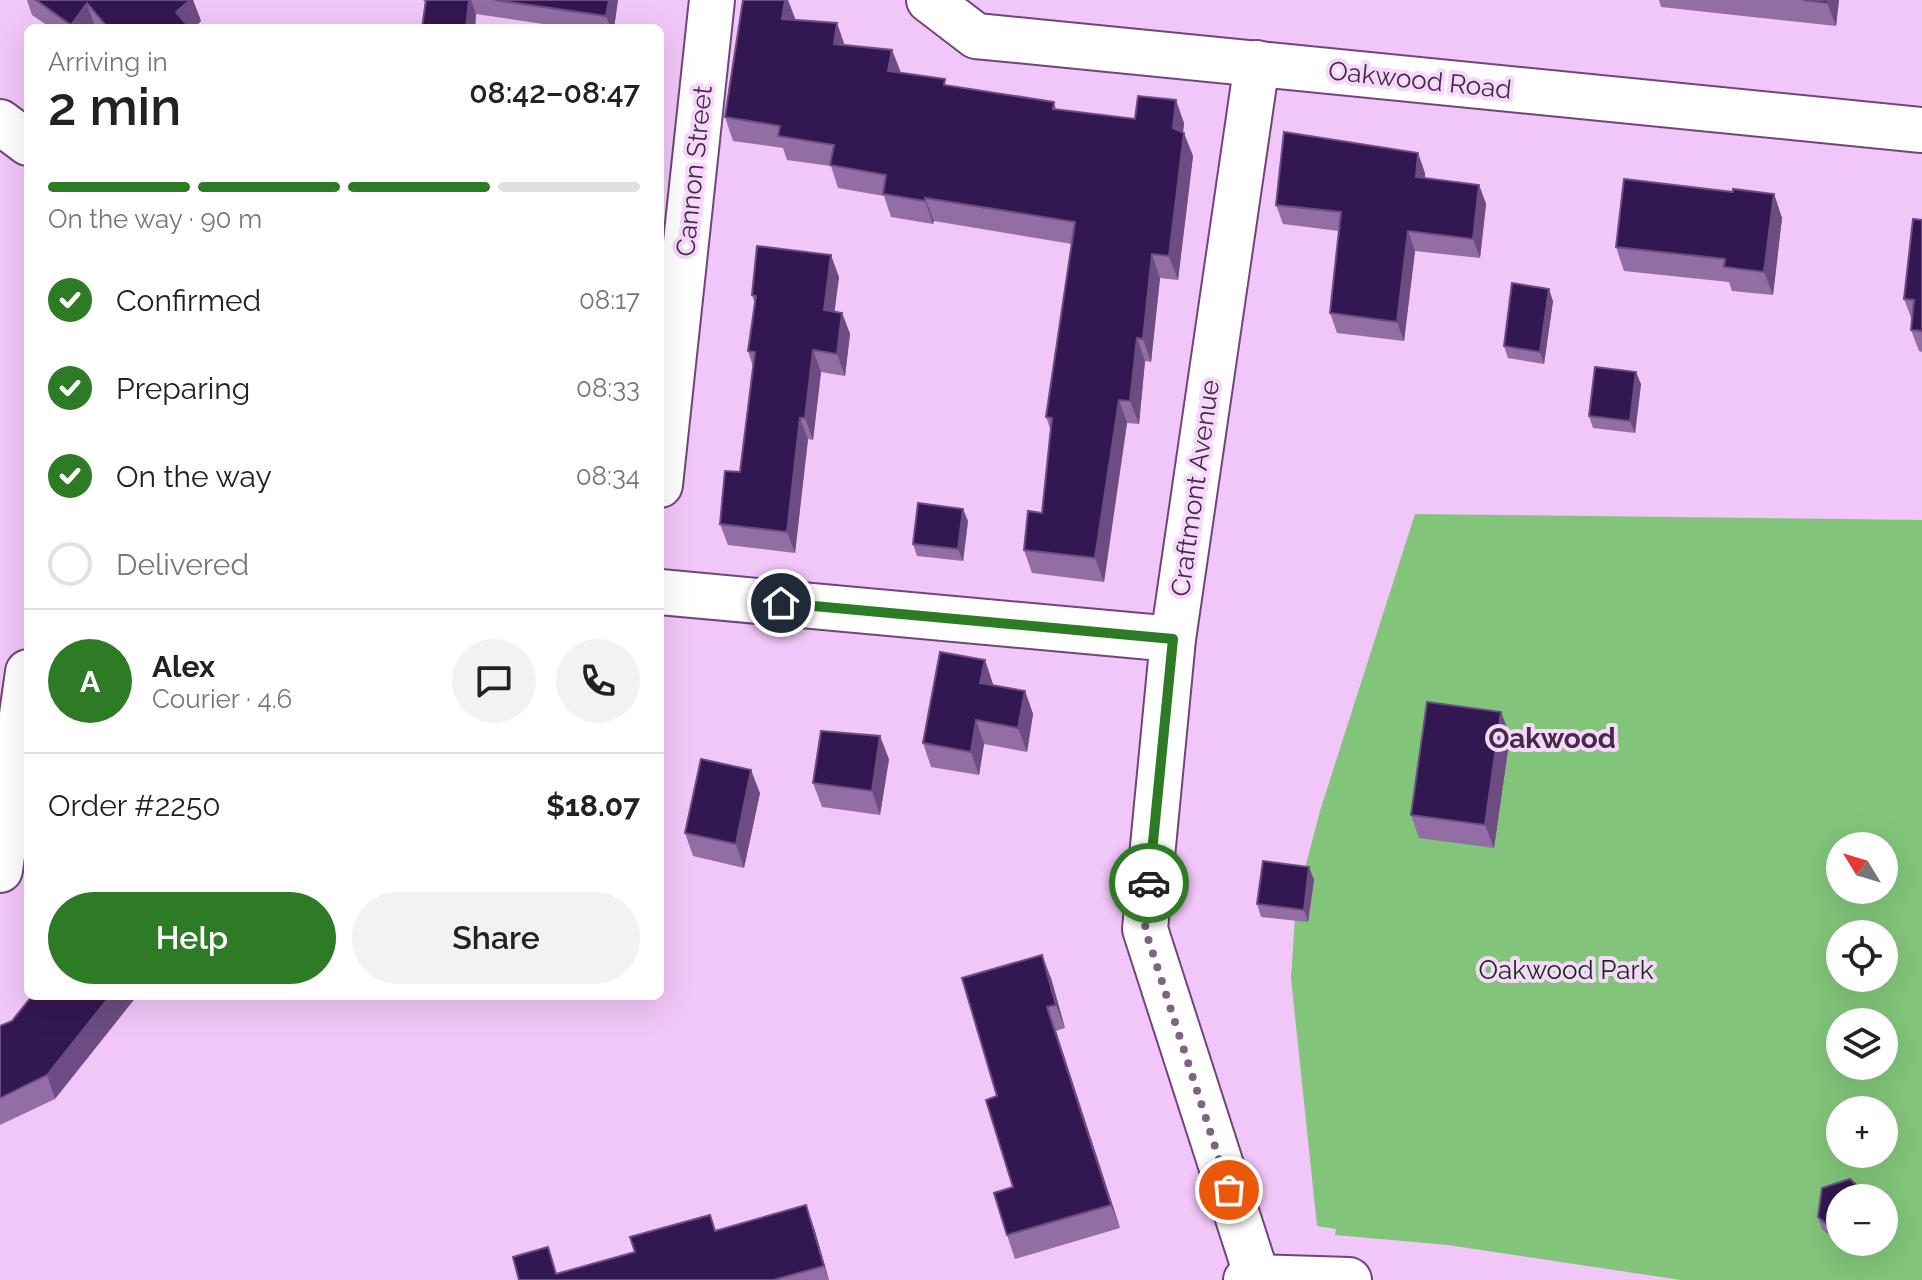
<!DOCTYPE html>
<meta charset="utf-8">
<style>
body{margin:0;font-family:Raleway,sans-serif;background:#f2f2f2;color:#222;height:100vh;display:flex;flex-direction:column;font-size:30px;white-space:nowrap}
*{box-sizing:border-box;margin:0}
p{font-size:26px;color:#767676}
.icon{flex:none;width:44px;height:44px;fill:none;stroke:currentColor;stroke-width:2;stroke-linecap:round;stroke-linejoin:round}
.map{position:relative;flex:1;overflow:hidden}
.side{position:absolute;left:24px;top:24px;width:640px;height:976px;display:flex;flex-direction:column;background:#fff;border-radius:12px;box-shadow:0 8px 32px #0002}
.side>*{flex:none}
.needle{width:52px;rotate:308deg}
.buttons{position:absolute;left:1826px;top:832px;display:grid;gap:16px}
.buttons a{display:grid;place-items:center;width:72px;height:72px;border-radius:50%;background:#fff;box-shadow:0 8px 32px #0002;font-size:40px}
.pin{position:absolute;display:grid;place-items:center;width:68px;height:68px;color:#fff;margin:-34px;border:4px solid #fff;border-radius:50%;box-shadow:0 2px 8px #0007}
.courier{position:absolute;display:grid;place-items:center;width:80px;height:80px;margin:-40px;border:6px solid #2d7b24;border-radius:50%;background:#fff;color:#222;box-shadow:0 2px 10px #0007}
.head em{font-style:normal;font-weight:600}
.head div{display:flex;flex-direction:column-reverse}
.head{display:flex;align-items:center;justify-content:space-between;height:136px;padding:0 24px}
h1{font-size:52px;font-weight:600;line-height:60px}
.bar{display:grid;grid-template-columns:repeat(4,1fr);gap:12px 8px;align-content:center;height:96px;padding:0 24px}
.bar i{height:10px;border-radius:6px;background:#e0e0e0}
.bar .current{background:#2d7b24}
.bar p{grid-column:span 4}
.line{display:flex;align-items:center;gap:20px;padding:0 24px;border-top:2px solid #e0e0e0}
.line div{flex:1}
.round{display:grid;place-items:center;flex:none;width:84px;height:84px;border-radius:42px;background:#f2f2f2}
ol{padding:0 24px;list-style:none}
li{display:flex;align-items:center;gap:24px;height:88px}
li p{margin-inline-start:auto}
li .icon{padding:8px;border-radius:50%;background:#2d7b24;color:#fff;stroke-width:4}
li:last-child{color:#767676}
li i{width:44px;height:44px;border:4px solid #e0e0e0;border-radius:50%}
.cta{display:flex;gap:16px;margin-top:auto;padding:16px 24px}
.cta a{flex:1;height:92px;border-radius:48px;background:#2d7b24;color:#fff;font-size:32px;font-weight:600;line-height:92px;text-align:center}
.cta a+a{background:#f2f2f2;color:#222}
.map>svg:first-child{display:block}
</style>
<div class="map">
<svg width="1922" height="1280" viewBox="0 0 1922 1280">
<rect width="100%" height="100%" fill="#f1c6f8"/>
<!-- green -->
<path fill="#82c57a" fill-rule="evenodd" d="M1415 514 1922 520V1280H1681L1448 1245 1335 1235 1336 1229 1317 1226 1291 978 1296 902 1320 811ZM1840 846H1884V890H1840ZM1840 934H1884V978H1840ZM1840 1022H1884V1066H1840ZM1840 1110H1884V1154H1840ZM1840 1198H1884V1242H1840Z"/>
<g fill="none" stroke-linecap="round" stroke-linejoin="round">
<!-- minor casing -->
<g stroke="#73447b" stroke-width="48">
<g id="minor">
<polyline points="929,0 976,36 1922,130"/>
<polyline points="1257,63 1173,639 1145,929 1258,1280"/>
<polyline points="0,122 28,143"/>
<polyline points="660,485 712,0"/>
<polyline points="660,592 1173,639"/>
<polyline points="0,870 28,672"/>
<polyline points="1246,1280 1257,1277 1349,1280"/>
</g>
</g>
<!-- minor -->
<use href="#minor" stroke="#fff" stroke-width="44"/>
</g>
<!-- wall -->
<g fill="#926ea4">
<polygon points="27,0 193,0 201,21 194,28 97,28 95,27 95,28 51,28 32,15"/>
<polygon points="423,0 618,0 614,28 570,28 476,14 475,28 422,28 425,2"/>
<polygon points="1659,0 1839,0 1836,26 1661,7"/>
<polygon points="795,18 794,20 845,45 892,50 901,73 947,85 1054,102 1056,109 1135,119 1184,123 1183,132 1193,156 1178,280 1160,278 1151,362 1145,361 1139,424 1127,423 1104,582 1032,573 1024,550 1042,513 1051,431 1046,417 1072,244 934,221 933,224 891,217 884,196 838,188 831,166 787,160 783,148 733,141 725,117"/>
<polygon points="1425,173 1425,178 1479,185 1486,204 1480,258 1415,251 1404,341 1337,333 1330,313 1339,231 1283,224 1276,205"/>
<polygon points="1733,192 1774,194 1782,218 1773,295 1732,291 1729,282 1624,271 1616,247"/>
<polygon points="1922,220 1922,352 1919,351 1911,330 1912,320 1904,299"/>
<polygon points="839,277 834,312 842,313 850,334 845,376 821,372 813,440 808,439 795,553 728,545 720,524 740,472 753,367 748,351 755,304 752,295"/>
<polygon points="1553,301 1544,364 1508,358 1504,346"/>
<polygon points="1641,384 1635,433 1593,428 1589,416"/>
<polygon points="968,521 963,561 917,556 913,544"/>
<polygon points="985,660 993,685 1025,691 1033,714 1027,752 984,744 979,775 931,767 923,743"/>
<polygon points="1501,712 1510,736 1494,848 1419,838 1411,815"/>
<polygon points="889,759 880,815 822,807 813,783"/>
<polygon points="760,793 744,868 693,856 685,833"/>
<polygon points="1309,867 1314,880 1308,922 1261,917 1257,904"/>
<polygon points="1051,978 1065,1028 1056,1031 1120,1228 1015,1259 1007,1235 1013,1187 997,1096"/>
<polygon points="32,996 55,1099 0,1125 0,1026 12,1021"/>
<polygon points="1840,1198 1840,1242 1863,1242 1848,1251 1822,1229 1818,1217"/>
<polygon points="814,1228 829,1280 519,1280 558,1274 716,1231"/>
</g>
<!-- shaded-wall -->
<g fill="#6c4c83">
<polygon points="190,0 193,0 201,21 194,28 182,28 176,12"/>
<polygon points="469,0 471,0 476,14 475,28 466,28"/>
<polygon points="609,0 618,0 614,28 611,28 606,16"/>
<polygon points="785,0 788,0 795,18 791,42 782,19"/>
<polygon points="1828,0 1839,0 1836,26 1827,3"/>
<polygon points="87,3 95,27 95,28 72,28 71,25"/>
<polygon points="837,23 845,46 834,44"/>
<polygon points="892,50 901,73 888,71"/>
<polygon points="1176,100 1184,123 1181,151 1173,128"/>
<polygon points="1184,133 1193,156 1178,280 1169,256"/>
<polygon points="1418,153 1425,173 1423,197 1416,177"/>
<polygon points="1479,185 1486,204 1480,258 1473,239"/>
<polygon points="1774,194 1782,218 1773,295 1764,272"/>
<polygon points="925,198 934,221 933,224 925,201"/>
<polygon points="1408,231 1415,251 1404,341 1397,322"/>
<polygon points="1152,254 1160,278 1151,362 1143,339"/>
<polygon points="831,255 839,277 832,332 824,310"/>
<polygon points="1549,289 1553,301 1544,364 1540,352"/>
<polygon points="842,313 850,334 845,376 837,354"/>
<polygon points="1137,338 1145,361 1139,424 1130,401"/>
<polygon points="813,350 821,372 813,440 805,418"/>
<polygon points="1636,372 1641,384 1635,433 1630,421"/>
<polygon points="1119,400 1127,423 1104,582 1095,558"/>
<polygon points="800,418 808,439 795,553 787,532"/>
<polygon points="963,509 968,521 963,561 958,549"/>
<polygon points="985,660 993,684 989,706 980,683"/>
<polygon points="1025,691 1033,714 1027,752 1018,728"/>
<polygon points="1501,712 1510,736 1494,848 1485,825"/>
<polygon points="976,720 984,744 979,775 971,752"/>
<polygon points="880,736 889,759 880,815 872,791"/>
<polygon points="751,770 760,793 744,868 736,844"/>
<polygon points="1309,867 1314,880 1308,922 1304,910"/>
<polygon points="1042,955 1051,978 1065,1028 1056,1005"/>
<polygon points="110,996 137,996 55,1099 47,1075"/>
<polygon points="1047,1007 1056,1031 1120,1228 1111,1205"/>
<polygon points="806,1205 814,1228 829,1280 824,1266"/>
</g>
<!-- building -->
<g fill="#331751" stroke="#6c4c83" stroke-width="2">
<polygon points="36,0 190,0 176,12 190,28 108,28 87,3 71,25"/>
<polygon points="426,0 469,0 466,28 422,28"/>
<polygon points="495,0 609,0 606,16"/>
<polygon points="743,0 785,0 782,19 837,23 834,44 892,50 888,71 945,79 944,85 1054,102 1053,109 1135,119 1138,96 1176,100 1173,128 1184,133 1169,256 1152,254 1143,339 1137,338 1130,401 1119,400 1095,558 1024,550 1028,511 1042,513 1052,418 1046,417 1075,222 925,198 925,201 883,194 886,175 830,165 834,145 778,136 780,126 725,117"/>
<polygon points="1803,0 1828,0 1827,3"/>
<polygon points="1284,132 1418,153 1416,177 1479,185 1473,239 1408,231 1397,322 1330,313 1341,212 1276,205"/>
<polygon points="1624,179 1733,192 1733,189 1774,194 1764,272 1724,267 1725,259 1616,247"/>
<polygon points="1913,219 1922,220 1922,331 1911,330 1914,300 1904,299"/>
<polygon points="757,246 831,255 824,310 842,313 837,354 813,350 805,418 800,418 787,532 720,524 725,471 740,472 755,352 748,351 756,296 752,295"/>
<polygon points="1512,283 1549,289 1540,352 1504,346"/>
<polygon points="1595,367 1636,372 1630,421 1589,416"/>
<polygon points="918,503 963,509 958,549 913,544"/>
<polygon points="940,652 985,660 980,683 1025,691 1018,728 976,720 971,752 923,743"/>
<polygon points="1427,702 1501,712 1485,825 1411,815"/>
<polygon points="821,731 880,736 872,791 813,783"/>
<polygon points="701,759 751,770 736,844 685,833"/>
<polygon points="1263,861 1309,867 1304,910 1257,904"/>
<polygon points="1042,955 1056,1005 1047,1007 1111,1205 1007,1235 994,1193 1013,1187 986,1100 997,1096 962,978"/>
<polygon points="32,996 110,996 47,1075 0,1098 0,1026 12,1021"/>
<polygon points="1850,1179 1871,1198 1840,1198 1840,1235 1818,1217 1822,1188"/>
<polygon points="806,1205 824,1266 773,1280 519,1280 513,1257 548,1247 556,1274 635,1252 630,1237 710,1215 715,1231"/>
</g>
<g fill="none" stroke-linecap="round" stroke-linejoin="round">
<!-- done -->
<polyline stroke="#806384" stroke-width="8" stroke-dasharray="0 14.4" points="1149,883 1145,929 1229,1190"/>
<!-- route -->
<polyline stroke="#2d7b24" stroke-width="10" points="781,603 1173,639 1149,883"/>
</g>
<g text-anchor="middle" dominant-baseline="central" stroke-width="8" stroke-linejoin="round" paint-order="stroke">
<!-- street labels -->
<g font-size="26" fill="#432d46" stroke="#f8d7fd">
<text transform="translate(1420 80) rotate(6)">Oakwood Road</text>
<text transform="translate(694 171) rotate(-84)">Cannon Street</text>
<text transform="translate(1195 488) rotate(-82)">Craftmont Avenue</text>
</g>
<!-- park labels -->
<g font-size="26" fill="#10340d" stroke="#f8d7fd">
<text x="1566" y="970">Oakwood Park</text>
</g>
<!-- neighbourhood labels -->
<g font-size="28" font-weight="bold" fill="#432d46" stroke="#f8d7fd">
<text x="1552" y="738">Oakwood</text>
</g>
</g>
</svg>
<div class="buttons">
<a><svg class="needle" viewBox="-14 -14 28 28"><path d="M0-13l5 13h-10z" fill="#e53935"/><path d="M0 13l5-13h-10z" fill="#767676"/></svg></a>
<a><svg class="icon" aria-label="locate" viewBox="0 0 24 24"><circle cx="12" cy="12" r="6"/><path d="M12 2v4M12 18v4M2 12h4M18 12h4"/></svg></a>
<a><svg class="icon" aria-label="layers" viewBox="0 0 24 24"><path d="M12 4l9 5-9 5-9-5zM3 14l9 5 9-5"/></svg></a>
<a>+</a>
<a>−</a>
</div>
<div class="pin" style="left:1229px;top:1190px;background:#ea580c"><svg class="icon" aria-label="bag" viewBox="0 0 24 24"><path d="M5 8h14l-1 12H6zM9 8a3 3 0 0 1 6 0"/></svg></div>
<div class="pin" style="left:781px;top:603px;background:#1f2937"><svg class="icon" aria-label="home" viewBox="0 0 24 24"><path d="M3 11l9-7 9 7M6 9v11h12V9"/></svg></div>
<div class="courier" style="left:1149px;top:883px"><svg class="icon" aria-label="car" viewBox="0 0 24 24"><path d="M5 17H2v-5l4-1 3-4h7l3 4 3 1v5h-3M9 17h6M6 11h13"/><circle cx="7" cy="17" r="2"/><circle cx="17" cy="17" r="2"/></svg></div>
<section class="side">
<div class="head"><div><h1>2 min</h1><p>Arriving in</p></div><em>08:42–08:47</em></div>
<div class="bar"><i class="current"></i><i class="current"></i><i class="current"></i><i></i><p>On the way · 90 m</p></div>
<ol>
<li><svg class="icon" aria-label="check" viewBox="0 0 24 24"><path d="M5 12l5 5 9-10"/></svg>Confirmed<p>08:17</p></li>
<li><svg class="icon" aria-label="check" viewBox="0 0 24 24"><path d="M5 12l5 5 9-10"/></svg>Preparing<p>08:33</p></li>
<li><svg class="icon" aria-label="check" viewBox="0 0 24 24"><path d="M5 12l5 5 9-10"/></svg>On the way<p>08:34</p></li>
<li><i></i>Delivered</li>
</ol>
<div class="line" style="height:144px"><b class="round" style="background:#2d7b24;color:#fff">A</b><div><b>Alex</b><p>Courier · 4.6</p></div><a class="round"><svg class="icon" aria-label="chat" viewBox="0 0 24 24"><path d="M4 5h16v11H9l-5 4z"/></svg></a><a class="round"><svg class="icon" aria-label="phone" viewBox="0 0 24 24"><path d="M5 4h4l2 5-3 2q2 4 5 5l2-3 5 2v4C11 20 4 13 5 4z"/></svg></a></div>
<div class="line" style="height:104px"><div>Order #2250</div><b>$18.07</b></div>
<div class="cta"><a>Help</a><a>Share</a></div>
</section>
</div>
